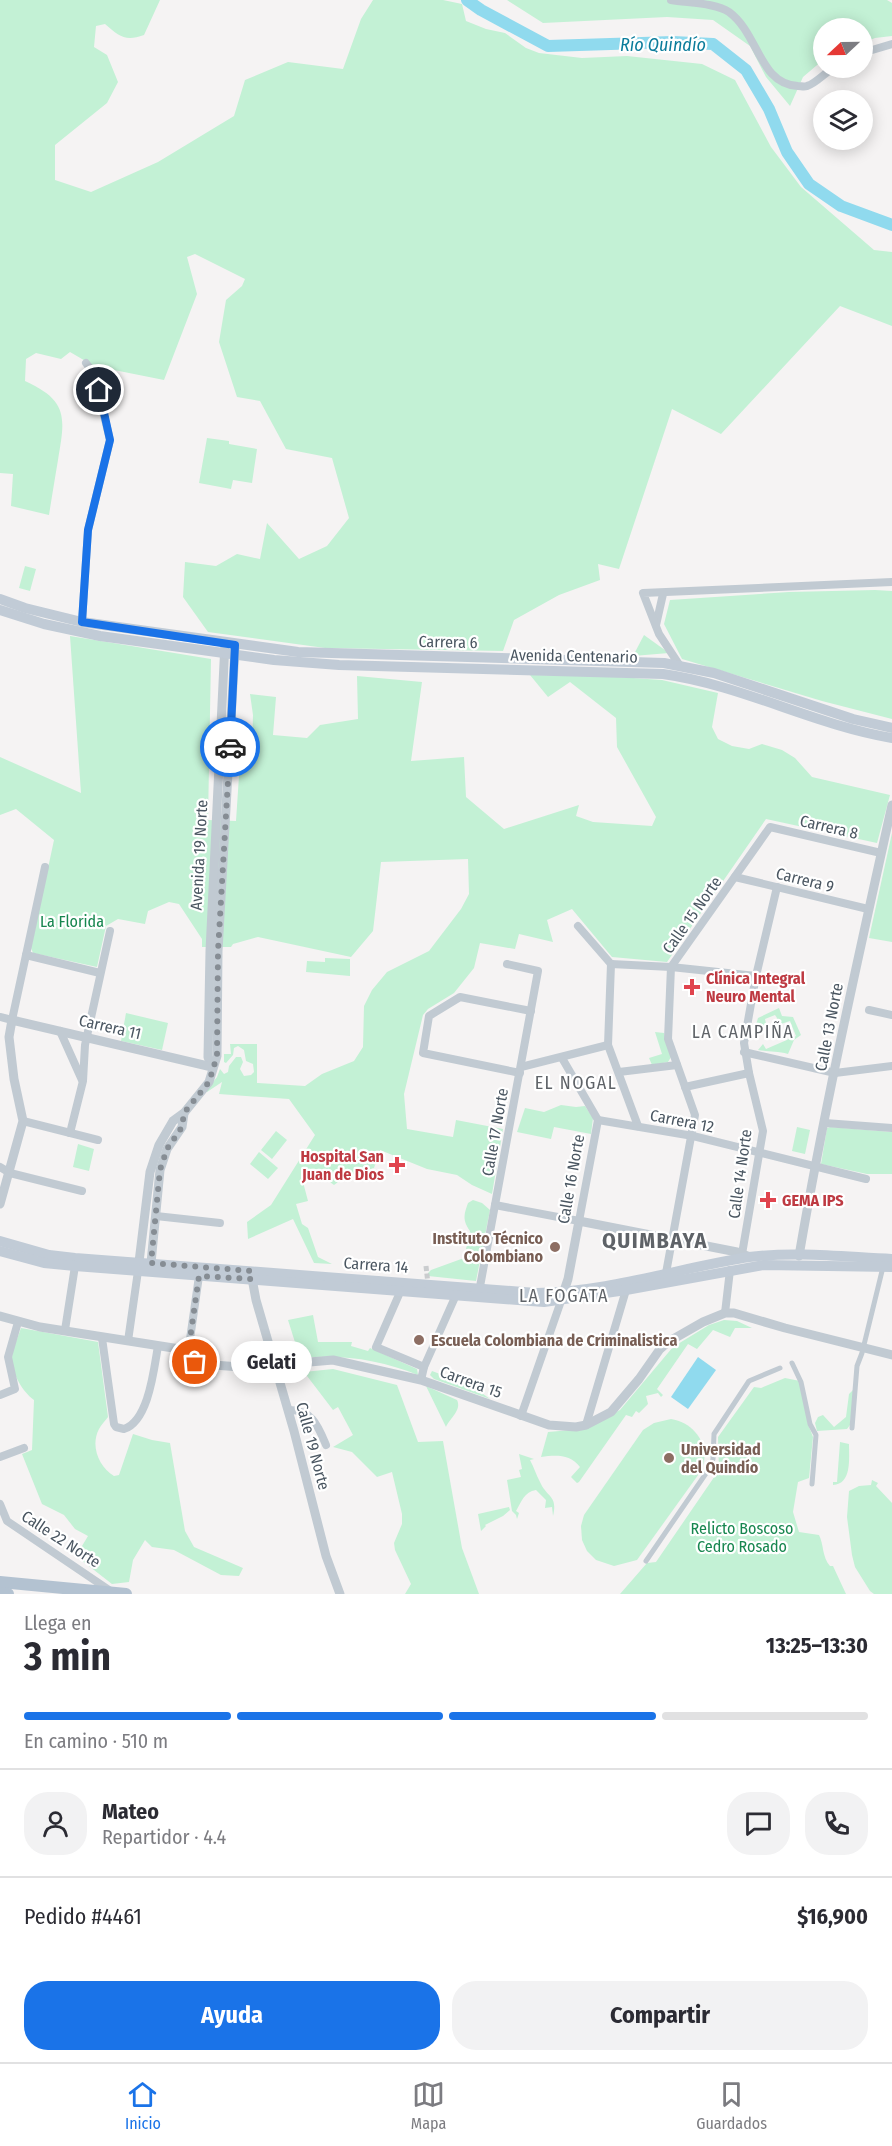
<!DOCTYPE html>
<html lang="es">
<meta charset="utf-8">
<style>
body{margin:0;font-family:"Fira Sans Condensed",sans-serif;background:#f2f2f3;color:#2b2b33;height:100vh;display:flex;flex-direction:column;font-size:22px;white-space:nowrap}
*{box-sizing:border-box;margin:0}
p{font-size:20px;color:#7c7c81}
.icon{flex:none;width:33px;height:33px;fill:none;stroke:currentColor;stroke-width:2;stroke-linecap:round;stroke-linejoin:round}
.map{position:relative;height:1594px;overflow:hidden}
.panel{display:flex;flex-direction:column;background:#fff;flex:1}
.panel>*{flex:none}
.needle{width:39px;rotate:248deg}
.controls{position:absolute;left:813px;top:18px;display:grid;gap:12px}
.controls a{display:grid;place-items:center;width:60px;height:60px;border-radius:50%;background:#fff;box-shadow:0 3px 15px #0003;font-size:30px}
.pin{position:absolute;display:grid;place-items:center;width:51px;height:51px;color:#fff;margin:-26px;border:3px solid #fff;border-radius:50%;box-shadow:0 2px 6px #0007}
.courier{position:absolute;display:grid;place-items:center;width:60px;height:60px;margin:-30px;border:4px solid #1a73e8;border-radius:50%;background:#fff;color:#222;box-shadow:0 2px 8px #0007}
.bubble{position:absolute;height:42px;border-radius:21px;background:#fff;box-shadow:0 3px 15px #0003;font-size:20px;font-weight:700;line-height:42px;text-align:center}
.overview em{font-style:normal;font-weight:700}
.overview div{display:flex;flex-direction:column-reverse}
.overview{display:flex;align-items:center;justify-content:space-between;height:102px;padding:0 24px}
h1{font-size:39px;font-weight:700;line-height:45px}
.bar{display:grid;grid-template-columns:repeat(4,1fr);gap:9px 6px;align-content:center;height:72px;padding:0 24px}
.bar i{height:8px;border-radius:4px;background:#e1e1e2}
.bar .current{background:#1a73e8}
.bar p{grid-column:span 4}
.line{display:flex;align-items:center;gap:15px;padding:0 24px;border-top:2px solid #e1e1e2}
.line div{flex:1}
.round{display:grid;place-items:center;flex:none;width:63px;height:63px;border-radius:24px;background:#f2f2f3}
.action{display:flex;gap:12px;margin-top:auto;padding:12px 24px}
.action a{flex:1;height:69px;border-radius:24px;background:#1a73e8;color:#fff;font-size:24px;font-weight:700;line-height:69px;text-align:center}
.action a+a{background:#f2f2f3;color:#2b2b33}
.tab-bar{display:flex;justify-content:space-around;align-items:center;height:84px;border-top:2px solid #e1e1e2;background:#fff;font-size:16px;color:#7c7c81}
.tab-bar a{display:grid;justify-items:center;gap:3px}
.tab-bar .current{color:#1a73e8}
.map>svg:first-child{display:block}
</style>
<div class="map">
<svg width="892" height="1594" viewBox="0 0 892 1594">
<rect width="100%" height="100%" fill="#f5f3f3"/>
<!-- green -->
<g fill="#c3f1d5">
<path d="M0 0H160L144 35C125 42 119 36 105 24L96 26 94 47 107 55 118 82 107 103 55 145V180L91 192 158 162 234 116 245 80 288 62 343 69 361 19 373 0H443L462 4 466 21 486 29 505 33 526 48 539 53 582 58 627 56 702 64 735 80 771 147 801 187 874 250 892 252V326L840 306 721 434 672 409 619 569 598 564 600 580 559 595 514 620 503 651 325 648 208 632 183 597 185 562 216 566 237 554 260 559 267 523 299 559 327 546 349 518 332 458 286 449 260 401 237 397 219 342 226 300 242 286 245 279 195 254 187 257 197 294 164 380 94 366 70 352 61 359 36 353 26 359 25 381C69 401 65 418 58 460 55 478 52 496 49 515L11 506 13 474 0 473Z"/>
<polygon points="507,0 887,0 892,3 892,36 875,38 863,43 862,28 824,28 823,60 803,77 790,106 766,77 750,46 713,20 667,17 543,23"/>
<polygon points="207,438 229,441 229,444 257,449 252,483 233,480 231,489 199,483"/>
<polygon points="25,566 36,569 30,591 19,588"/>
<polygon points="875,590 892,591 892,719 822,701 682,659 664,624 670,600 789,592"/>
<polygon points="644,635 669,653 633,656"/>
<polygon points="70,636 211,659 208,820 236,821 241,746 252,746 253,715 250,694 276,697 273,735 307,738 320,725 358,719 357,676 422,682 411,761 464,757 466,797 504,829 579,805 576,816 593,822 652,826 656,817 617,747 616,718 570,682 548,697 530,675 604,676 662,680 718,693 712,727 718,739 732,746 749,749 762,744 782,750 795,758 812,777 890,795 877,843 766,819 667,962 612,957 572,909 547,920 553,942 519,934 515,949 480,943 474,968 454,993 428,1009 423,1015 404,1094 407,1129 453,1137 456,1120 503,1129 492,1194 472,1185 457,1175 427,1169 380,1150 374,1168 345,1177 334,1185 323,1177 319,1178 318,1175 309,1178 309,1179 303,1182 308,1201 296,1204 302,1224 308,1228 318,1257 332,1264 314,1263 293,1219 248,1239 247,1222 271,1205 315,1135 289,1099 219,1094 222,1082 207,1092 206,1091 217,1077 220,1069 224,1074 228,1072 229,1066 236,1057 241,1057 243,1062 240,1069 244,1076 251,1075 254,1072 253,1064 246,1061 244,1050 238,1046 234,1048 233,1055 226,1063 224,1062 224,1054 231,1054 230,1044 257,1044 257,1083 258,1083 305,1086 322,1074 354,1061 363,1047 364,1006 372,990 387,972 429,951 461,909 469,894 468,859 381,862 373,931 351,957 258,937 233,944 231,947 202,947 202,939 179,904 169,902 148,911 145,924 118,919 106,926 97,967 33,953 31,948 54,840 16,809 0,815 0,757 81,793"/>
<polygon points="892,833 892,942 869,938"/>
<polygon points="325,958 350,959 350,976 306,972 307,961 325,962"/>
<path d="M779 1008 782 1016 793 1017 801 1035 794 1040 788 1054C777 1051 769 1052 758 1050L763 1044 766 1049 796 1036 790 1021 781 1024 775 1015 765 1019 767 1028 756 1031 755 1028 758 1018Z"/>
<polygon points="126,1013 168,1023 162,1050 121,1041"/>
<polygon points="655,1032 664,1033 665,1040 671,1057 668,1062 652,1065 649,1058 662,1054"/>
<polygon points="561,1105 576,1107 585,1106 593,1118 591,1134 554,1127 551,1139 517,1132 525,1108 544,1112"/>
<polygon points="797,1127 810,1130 805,1154 792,1151"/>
<polygon points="830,1127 892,1132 892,1174 867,1174 821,1164 827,1128"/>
<polygon points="276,1131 287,1140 272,1159 261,1150"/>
<polygon points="78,1144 94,1149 89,1171 73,1167"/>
<polygon points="259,1152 278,1168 268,1179 250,1164"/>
<path d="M473 1200 482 1203 490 1210 476 1281 428 1276V1273L431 1270 464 1258 470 1231C462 1220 464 1214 468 1203Z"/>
<path d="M313 1315 318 1342H352L351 1346 368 1351 370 1348 417 1369 418 1375C375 1357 326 1352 280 1361L278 1359 299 1355 288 1320Z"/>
<path d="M724 1320 737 1321 752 1328H735L730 1337 713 1330 697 1349 688 1344 657 1389 663 1395 661 1397 658 1393 646 1396 648 1404 639 1413 636 1411 632 1417 626 1415 579 1482 577 1483 571 1477 580 1467C570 1454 556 1455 541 1457L548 1432 583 1429 620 1410 673 1347 709 1325Z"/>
<path d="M21 1328 98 1342 108 1417C105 1421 101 1425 99 1429 90 1446 99 1467 114 1476L119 1475 133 1434 152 1440 170 1443 185 1531 194 1547 243 1568 239 1576 221 1575 174 1550 152 1547 145 1540 133 1560 129 1582 112 1584 76 1556 88 1536 75 1529 64 1515 42 1504 22 1454 32 1450 34 1400C22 1391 11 1372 12 1357 13 1348 18 1337 21 1328Z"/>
<polygon points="333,1369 397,1385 418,1442 443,1441 462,1548 479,1594 405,1594 411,1584 395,1550 394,1543 402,1524 402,1514 392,1472 377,1477 352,1452 333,1447 353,1435 338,1407 333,1410 304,1372"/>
<polygon points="432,1371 472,1386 490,1399 434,1379 430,1375"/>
<path d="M785 1378 800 1381 808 1424 813 1437 809 1478 798 1482 793 1512 799 1532 819 1535C824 1545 822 1557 830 1566H833L846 1594H620L647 1563 656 1562 719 1470 718 1437 754 1387 761 1388Z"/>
<path d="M426 1386 457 1400C462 1410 450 1418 446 1427Z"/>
<polygon points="854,1389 850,1425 847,1429 817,1431 815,1423 818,1417 823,1415 834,1427 846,1417 849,1394"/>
<path d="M671 1419C696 1423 712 1448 701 1471L637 1560 614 1566 596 1560 587 1551 582 1540 581 1526 584 1515 643 1430 654 1423Z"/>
<path d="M840 1442 849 1444C849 1459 852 1484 833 1485V1482H837Z"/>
<path d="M519 1454 534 1459 530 1460C534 1467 536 1475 540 1482 547 1498 558 1495 553 1516L552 1507 545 1508 546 1500 536 1490C524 1492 522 1501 516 1511L519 1513 517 1519 516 1515 512 1511 507 1480 521 1477 519 1470 522 1469Z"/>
<polygon points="872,1480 878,1483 876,1486 892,1503 892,1594 874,1594 870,1591 855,1567 852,1555 847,1517 849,1491 859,1486 871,1485"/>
<polygon points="509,1507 510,1510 503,1516 485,1525 486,1526 481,1531 478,1514"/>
</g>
<!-- water -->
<polygon fill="#90daee" points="698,1357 716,1370 688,1409 671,1397"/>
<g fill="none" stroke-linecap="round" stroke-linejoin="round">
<!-- river -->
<polyline stroke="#90daee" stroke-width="12" points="467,0 481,10 548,46 673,42 713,44 746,70 769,109 787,152 809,184 841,206 892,225"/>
<!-- pedestrian-tunnel -->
<polyline stroke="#caccce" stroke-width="5" stroke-dasharray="5 2.5" stroke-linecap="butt" points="426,1266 428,1284"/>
<!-- pedestrian -->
<g stroke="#c1cad2" stroke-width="5">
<polyline points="792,1363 801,1382 810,1424 816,1435 812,1484"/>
<polyline points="852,1428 857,1366 862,1353 883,1267"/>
<polyline points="646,1561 709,1469 713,1459 714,1434 749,1381 780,1368"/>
</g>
<!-- minor -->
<g stroke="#c1cad2" stroke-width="8">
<path d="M671 0C688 3 716 3 729 12 759 34 759 84 798 86 801 86 804 87 807 86 815 84 825 73 833 68"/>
<polyline points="862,53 892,44"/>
<polyline points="82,622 88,530 110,440 94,374 86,363"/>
<polyline points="656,625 663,594"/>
<polyline points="680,666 659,634 643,593 892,582"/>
<polyline points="735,877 868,909"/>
<polyline points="578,926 611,964"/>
<polyline points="26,955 100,973"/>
<polyline points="611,964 608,1045 638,1126"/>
<polyline points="611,964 671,967 756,976"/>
<polyline points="869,1010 892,1015"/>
<polyline points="0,1017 12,1020 45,867"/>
<polyline points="60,1031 82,1080"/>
<polyline points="744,1052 835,1073 892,1066"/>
<polyline points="521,1067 608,1045"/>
<polyline points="619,1072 677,1065"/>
<polyline points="520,1073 423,1053 429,1016 460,997 531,1011"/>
<polyline points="685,1087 749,1073"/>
<polyline points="598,1120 693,1136 866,1179"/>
<polyline points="23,1121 98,1140"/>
<polyline points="825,1123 892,1128"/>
<polyline points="70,1133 83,1081 85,1045 110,931"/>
<polyline points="0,1167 10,1173 82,1191"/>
<polyline points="495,1205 579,1221 598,1120 562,1058"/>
<polyline points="156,1216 220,1223"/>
<polyline points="742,1254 763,1131 749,1073 744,1043 756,976 777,887"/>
<polyline points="666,1273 695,1115 668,1039 671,967 770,827 881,853"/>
<polyline points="401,1290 376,1347 424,1367"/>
<polyline points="479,1292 538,971 507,964"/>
<polyline points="725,1313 730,1270"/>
<polyline points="65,1330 75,1266"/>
<path d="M102 1338 114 1424 116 1427 124 1429C149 1421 154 1368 158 1346"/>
<polyline points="128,1341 138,1271"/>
<polyline points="188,1353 199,1276"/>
<polyline points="421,1380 424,1367 456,1295"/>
<polyline points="0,1395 15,1389 8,1357 18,1322"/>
<path d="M288 1410C312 1409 318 1426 326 1445"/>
<polyline points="521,1416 561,1301"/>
<polyline points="586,1425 626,1290"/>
<polyline points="0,1457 24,1448"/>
<polyline points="0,1504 7,1521 112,1592"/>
</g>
<!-- tertiary -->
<g stroke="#c1cad2" stroke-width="9">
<polyline points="212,1067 208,1057 210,951 225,643"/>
<polyline points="0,1204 23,1121 14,1079 9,1037 12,1020 212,1067"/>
<path d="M799 1256C825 1104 859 954 892 805"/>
<polyline points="139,1262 150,1172 159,1145 173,1121 184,1113 209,1082 217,1056 218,951 235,648"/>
<polyline points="151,1263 160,1170 167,1149 182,1127 184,1113"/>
<polyline points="251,1273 256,1300 294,1431 326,1556 340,1594"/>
<polyline points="562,1297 568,1279 579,1221 737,1252 750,1257"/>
<polyline points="0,1316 40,1327 186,1350 195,1362 201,1364 265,1369 286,1364 333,1360 421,1380 549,1425 576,1427 586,1425 611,1412 639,1379 660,1349 668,1342 703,1322 725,1313 734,1313 785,1328 892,1355"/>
</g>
<!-- secondary -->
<g stroke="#c1cbd6" stroke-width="10">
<polyline points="0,599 25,608 82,622 298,652 664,663 714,673 853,719 892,728"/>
<path d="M0 610 44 624 100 636 274 660 339 665 663 674C742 685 814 725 892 738"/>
<path d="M0 1241 49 1255 75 1258 536 1293C608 1292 679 1268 749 1257 796 1251 846 1257 892 1259"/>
<polyline points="0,1251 44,1263 75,1266 544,1302 626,1290 764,1265 892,1267"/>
</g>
<!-- primary -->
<g stroke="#b3c2d1" stroke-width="12">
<polyline points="0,1582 126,1594"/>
<polyline points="0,1593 8,1594"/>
</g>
</g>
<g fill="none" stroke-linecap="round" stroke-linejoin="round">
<!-- done -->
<polyline stroke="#868d94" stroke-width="6" stroke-dasharray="0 10.8" points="195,1362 188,1353 199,1276 251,1279 251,1271 151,1263 160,1170 167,1149 182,1127 184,1113 209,1082 217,1056 218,951 230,747"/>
<!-- route -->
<polyline stroke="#1a73e8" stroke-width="8" points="99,390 110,440 88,530 82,622 235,645 230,747"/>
</g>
<!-- markers -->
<g fill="#e0444e" stroke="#fff" stroke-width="2">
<path d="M689 978h6v6h6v6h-6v6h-6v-6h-6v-6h6z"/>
<path d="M394 1156h6v6h6v6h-6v6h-6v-6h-6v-6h6z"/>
<path d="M765 1191h6v6h6v6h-6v6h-6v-6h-6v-6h6z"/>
</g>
<g fill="#8d6e63" stroke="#fff" stroke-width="2">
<circle cx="555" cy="1247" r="6"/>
<circle cx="419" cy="1340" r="6"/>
<circle cx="669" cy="1458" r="6"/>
</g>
<g text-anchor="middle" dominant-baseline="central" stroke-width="4.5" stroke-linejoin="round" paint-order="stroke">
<!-- street labels -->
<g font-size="16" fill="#4a5661" stroke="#fff">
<text transform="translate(448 642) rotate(1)">Carrera 6</text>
<text transform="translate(574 656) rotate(1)">Avenida Centenario</text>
<text transform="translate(829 827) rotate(13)">Carrera 8</text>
<text transform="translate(199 855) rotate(-87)">Avenida 19 Norte</text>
<text transform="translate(805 880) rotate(14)">Carrera 9</text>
<text transform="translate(692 915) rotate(-55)">Calle 15 Norte</text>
<text transform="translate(110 1027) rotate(13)">Carrera 11</text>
<text transform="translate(829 1027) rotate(-79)">Calle 13 Norte</text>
<text transform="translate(682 1121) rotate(11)">Carrera 12</text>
<text transform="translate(495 1132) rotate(-80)">Calle 17 Norte</text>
<text transform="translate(740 1174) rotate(-82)">Calle 14 Norte</text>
<text transform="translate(571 1179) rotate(-80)">Calle 16 Norte</text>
<text transform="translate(376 1265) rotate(4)">Carrera 14</text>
<text transform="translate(471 1382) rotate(20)">Carrera 15</text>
<text transform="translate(313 1446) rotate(75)">Calle 19 Norte</text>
<text transform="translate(61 1539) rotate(33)">Calle 22 Norte</text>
</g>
<!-- park labels -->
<g font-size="16" fill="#17864f" stroke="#fff">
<text x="72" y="921">La Florida</text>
<text x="742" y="1528">Relicto Boscoso<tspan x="742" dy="18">Cedro Rosado</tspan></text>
</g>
<!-- health labels -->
<g font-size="16" font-weight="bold" fill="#be3a42" stroke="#fff" text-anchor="start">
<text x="706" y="978">Clínica Integral<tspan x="706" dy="18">Neuro Mental</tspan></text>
<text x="384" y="1156" text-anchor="end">Hospital San<tspan x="384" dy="18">Juan de Dios</tspan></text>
<text x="782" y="1200">GEMA IPS</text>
</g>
<!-- education labels -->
<g font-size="16" font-weight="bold" fill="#785e54" stroke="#fff" text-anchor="start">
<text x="543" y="1238" text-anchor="end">Instituto Técnico<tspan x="543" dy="18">Colombiano</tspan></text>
<text x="431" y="1340">Escuela Colombiana de Criminalistica</text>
<text x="681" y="1449">Universidad<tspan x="681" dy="18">del Quindío</tspan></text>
</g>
<!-- water labels -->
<g font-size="18" font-style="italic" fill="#0c7c9b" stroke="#fff">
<text x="663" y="45">Río Quindío</text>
</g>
<!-- neighbourhood labels -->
<g font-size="18" letter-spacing="1.5" fill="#5f6368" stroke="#fff">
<text x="743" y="1032">LA CAMPIÑA</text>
<text x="576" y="1083">EL NOGAL</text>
<text x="564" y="1296">LA FOGATA</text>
</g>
<!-- district labels -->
<g font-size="22" font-weight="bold" letter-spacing="1.5" fill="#5f6368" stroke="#fff">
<text x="655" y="1240">QUIMBAYA</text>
</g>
</g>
</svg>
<div class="controls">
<a><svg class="needle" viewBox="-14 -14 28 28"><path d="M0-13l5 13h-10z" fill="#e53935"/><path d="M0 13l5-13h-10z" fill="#7c7c81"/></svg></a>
<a><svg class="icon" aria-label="layers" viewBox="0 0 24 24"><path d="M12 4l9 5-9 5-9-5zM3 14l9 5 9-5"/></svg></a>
</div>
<div class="pin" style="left:195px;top:1362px;background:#ea580c"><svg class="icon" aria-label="bag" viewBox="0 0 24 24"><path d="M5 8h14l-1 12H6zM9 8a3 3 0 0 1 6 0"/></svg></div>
<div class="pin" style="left:99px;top:390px;background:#1f2937"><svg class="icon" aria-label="home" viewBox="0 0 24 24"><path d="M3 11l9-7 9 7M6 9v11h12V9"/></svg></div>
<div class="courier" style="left:230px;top:747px"><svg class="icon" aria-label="car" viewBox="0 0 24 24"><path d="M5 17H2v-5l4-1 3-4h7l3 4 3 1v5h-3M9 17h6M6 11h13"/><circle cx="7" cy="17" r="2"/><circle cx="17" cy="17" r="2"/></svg></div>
<div class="bubble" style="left:231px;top:1341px;width:81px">Gelati</div>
</div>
<section class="panel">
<div class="overview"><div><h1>3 min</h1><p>Llega en</p></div><em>13:25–13:30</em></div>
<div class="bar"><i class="current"></i><i class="current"></i><i class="current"></i><i></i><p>En camino · 510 m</p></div>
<div class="line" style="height:108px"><a class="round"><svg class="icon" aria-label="person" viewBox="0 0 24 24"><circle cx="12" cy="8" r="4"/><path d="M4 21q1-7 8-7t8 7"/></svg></a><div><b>Mateo</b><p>Repartidor · 4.4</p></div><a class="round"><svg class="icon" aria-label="chat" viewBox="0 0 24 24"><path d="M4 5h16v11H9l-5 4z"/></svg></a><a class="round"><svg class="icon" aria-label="phone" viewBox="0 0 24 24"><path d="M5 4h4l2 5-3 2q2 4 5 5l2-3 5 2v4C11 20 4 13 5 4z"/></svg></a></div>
<div class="line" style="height:78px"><div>Pedido #4461</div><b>$16,900</b></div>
<div class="action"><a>Ayuda</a><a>Compartir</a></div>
</section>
<nav class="tab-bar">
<a class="current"><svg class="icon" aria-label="home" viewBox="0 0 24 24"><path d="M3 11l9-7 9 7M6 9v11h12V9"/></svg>Inicio</a>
<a><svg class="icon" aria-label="map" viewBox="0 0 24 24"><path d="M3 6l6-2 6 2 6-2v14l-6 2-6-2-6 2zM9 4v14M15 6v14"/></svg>Mapa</a>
<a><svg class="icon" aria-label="saved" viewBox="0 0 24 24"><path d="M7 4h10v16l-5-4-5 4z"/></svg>Guardados</a>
</nav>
